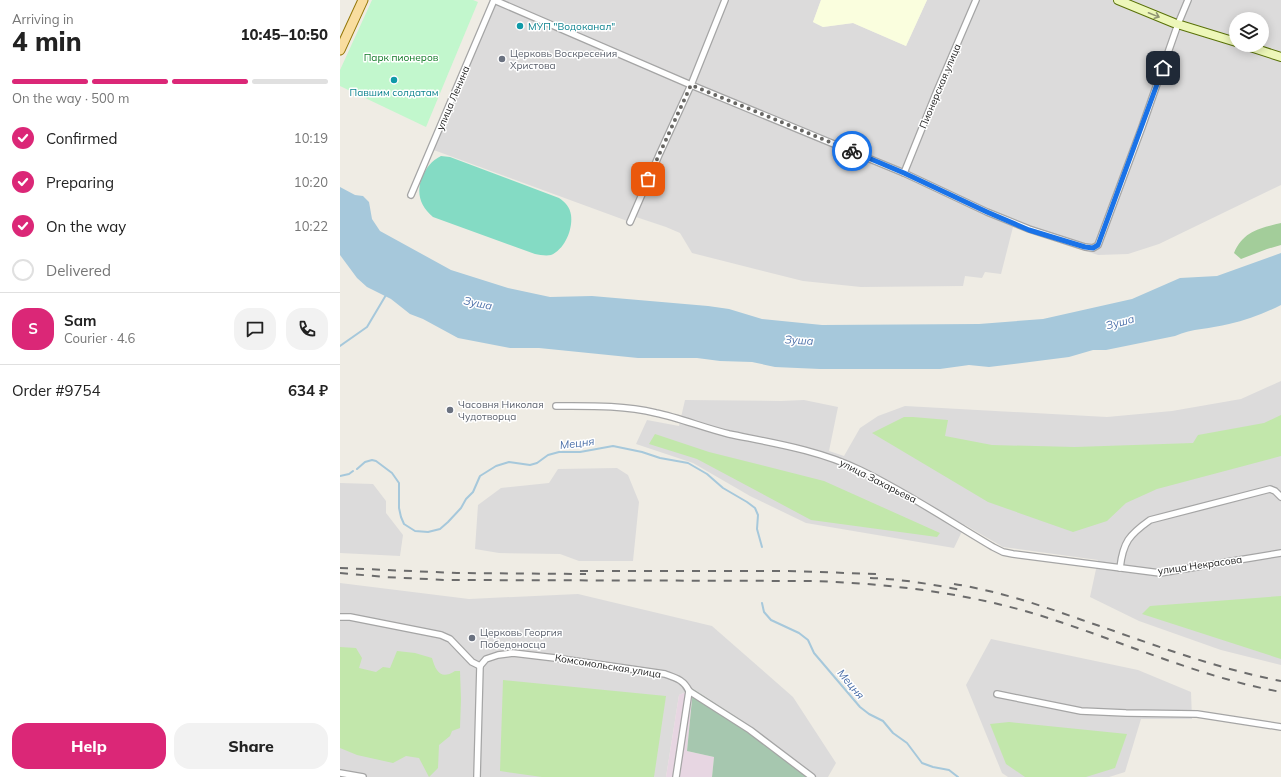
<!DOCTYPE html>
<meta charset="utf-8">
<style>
body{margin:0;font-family:Mulish,sans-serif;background:#f2f2f2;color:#222;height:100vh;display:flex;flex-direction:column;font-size:15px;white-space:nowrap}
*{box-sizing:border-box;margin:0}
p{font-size:13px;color:#767676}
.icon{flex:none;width:22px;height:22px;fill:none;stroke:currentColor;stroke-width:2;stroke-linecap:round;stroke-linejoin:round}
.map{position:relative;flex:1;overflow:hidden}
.drawer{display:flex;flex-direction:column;background:#fff;width:340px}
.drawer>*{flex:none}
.tools{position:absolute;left:889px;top:12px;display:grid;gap:8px}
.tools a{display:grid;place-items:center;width:40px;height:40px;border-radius:50%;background:#fff;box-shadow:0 2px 10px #0003;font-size:20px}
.pin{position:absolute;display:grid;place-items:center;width:34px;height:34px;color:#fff;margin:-17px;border-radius:8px;box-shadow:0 2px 6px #0006}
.courier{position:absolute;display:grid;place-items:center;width:40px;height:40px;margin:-20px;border:3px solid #1a73e8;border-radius:50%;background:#fff;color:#222;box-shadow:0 1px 5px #0007}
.head em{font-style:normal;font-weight:800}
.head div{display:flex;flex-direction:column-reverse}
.head{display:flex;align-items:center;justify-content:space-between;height:68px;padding:0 12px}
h1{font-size:26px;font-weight:800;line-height:30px}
.bar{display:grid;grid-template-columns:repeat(4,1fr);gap:6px 4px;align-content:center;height:48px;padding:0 12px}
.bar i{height:5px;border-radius:3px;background:#e0e0e0}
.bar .selected{background:#db2777}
.bar p{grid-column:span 4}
.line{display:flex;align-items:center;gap:10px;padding:0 12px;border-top:1px solid #e0e0e0}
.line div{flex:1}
.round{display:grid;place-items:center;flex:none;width:42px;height:42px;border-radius:16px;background:#f2f2f2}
ol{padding:0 12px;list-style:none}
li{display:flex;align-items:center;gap:12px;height:44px}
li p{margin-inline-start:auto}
li .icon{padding:4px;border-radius:50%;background:#db2777;color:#fff;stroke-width:4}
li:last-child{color:#767676}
li i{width:22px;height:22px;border:2px solid #e0e0e0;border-radius:50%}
.cta{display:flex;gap:8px;margin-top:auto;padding:8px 12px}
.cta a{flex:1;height:46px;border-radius:16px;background:#db2777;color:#fff;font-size:16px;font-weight:800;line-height:46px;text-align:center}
.cta a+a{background:#f2f2f2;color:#222}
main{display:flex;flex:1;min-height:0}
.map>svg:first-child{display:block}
</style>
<main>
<section class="drawer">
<div class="head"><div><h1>4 min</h1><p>Arriving in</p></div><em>10:45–10:50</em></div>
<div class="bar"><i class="selected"></i><i class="selected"></i><i class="selected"></i><i></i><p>On the way · 500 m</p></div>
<ol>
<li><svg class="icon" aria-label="check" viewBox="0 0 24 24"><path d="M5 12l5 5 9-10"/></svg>Confirmed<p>10:19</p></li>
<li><svg class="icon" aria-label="check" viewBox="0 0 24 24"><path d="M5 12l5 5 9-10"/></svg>Preparing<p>10:20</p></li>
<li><svg class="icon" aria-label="check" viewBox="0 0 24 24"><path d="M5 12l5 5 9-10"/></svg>On the way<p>10:22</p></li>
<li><i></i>Delivered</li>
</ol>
<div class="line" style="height:72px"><b class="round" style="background:#db2777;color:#fff">S</b><div><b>Sam</b><p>Courier · 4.6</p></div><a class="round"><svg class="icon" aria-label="chat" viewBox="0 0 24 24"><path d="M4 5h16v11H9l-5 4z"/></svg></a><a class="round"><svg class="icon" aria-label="phone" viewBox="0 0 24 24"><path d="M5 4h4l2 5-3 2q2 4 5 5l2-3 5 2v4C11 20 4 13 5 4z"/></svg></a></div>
<div class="line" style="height:52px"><div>Order #9754</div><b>634 ₽</b></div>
<div class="cta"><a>Help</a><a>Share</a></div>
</section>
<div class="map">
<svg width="941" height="777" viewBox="0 0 941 777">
<rect width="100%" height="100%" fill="#efece4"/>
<!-- residential -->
<g fill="#dcdbdb" fill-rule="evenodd">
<path d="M154 0H481L473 22 483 27 513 23 566 46 587 0H941V185L819 244 788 254 758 255 673 227 661 274 645 272 642 278 625 276 623 286 521 287 463 281 352 253 340 233 326 227 293 216 290 222 91 149ZM896 19H922V45H896Z"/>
<polygon points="941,381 941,665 881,650 799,621 750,597 758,560 663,547 625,525 614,548 466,523 410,496 353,463 296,444 307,420 339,426 345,400 441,401 464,400 498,407 489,451 504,456 520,428 538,416 565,406 767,417 832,411 901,399"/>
<polygon points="277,468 288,475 299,502 293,561 239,561 220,554 159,553 135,549 138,505 161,488 209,483 218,469"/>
<polygon points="0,483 33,484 46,501 46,513 63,535 60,556 0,553"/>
<polygon points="0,583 129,599 238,594 372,626 453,697 496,763 488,777 476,777 410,726 353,689 339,695 326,777 0,777"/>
<polygon points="651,639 798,670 851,692 852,719 801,719 785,772 769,777 668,777 662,773 626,685"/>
</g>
<!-- industrial -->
<polygon fill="#e7d6e2" points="353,689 347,751 374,757 372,777 326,777 339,695"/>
<!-- education -->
<polygon fill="#fafede" points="481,0 587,0 566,46 513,23 483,27 473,22"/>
<!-- grass -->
<g fill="#c2e7ab">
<polygon points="941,415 941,456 817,489 786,503 767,521 733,532 648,502 532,433 564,417 573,417 608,420 605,436 652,445 735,447 853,443 858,435 924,423"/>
<polygon points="315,434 369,452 484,481 600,533 597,537 471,520 357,459 309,444"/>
<polygon points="941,596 941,659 802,614 810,606"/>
<path d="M0 647 16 648 22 658 19 668 36 672 43 667 50 668 57 651 75 653 92 658C96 672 101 680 115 671H120L121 699 120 728 112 731 110 736 99 745 98 768 89 777 79 758 66 756 53 763 17 755 0 748Z"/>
<polygon points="163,680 326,696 314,777 202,777 160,771"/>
<polygon points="669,722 787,734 775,768 746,777 685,777 666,764 650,724"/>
</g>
<!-- forest -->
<path fill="#a3cd9a" d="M941 223V245L927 249 901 259 894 253C903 231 920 228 941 223Z"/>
<!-- cemetery -->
<polygon fill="#a6c7af" points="353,689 410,726 476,777 372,777 374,757 347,751"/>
<!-- park -->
<polygon fill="#c2f7cd" points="32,0 133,0 138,2 86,127 0,86 0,70"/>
<!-- pitch -->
<path fill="#84dbc4" d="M101 156 110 157 219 198C225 202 230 207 231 215 233 229 225 249 211 255 206 256 200 255 195 254L93 217C80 206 76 193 82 177 87 167 91 161 101 156Z"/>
<!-- water -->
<path fill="#a6c8db" d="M0 187 15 195 23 196 29 202 32 219 40 231 111 270 168 288 210 297 252 296 368 306 389 309 422 319 482 325 639 324 703 319 792 299 840 278 877 276 941 253V305C925 313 907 320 889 324 871 329 852 328 835 336L766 350H753L729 357 649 367 629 365 600 369H480L435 367 412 362 380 361 357 358H298L199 348H170L118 338 83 319 70 314 51 299 27 287 17 278 0 255Z"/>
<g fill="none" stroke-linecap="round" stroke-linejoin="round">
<!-- stream -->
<g stroke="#a6c8db" stroke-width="2">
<polyline points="0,346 27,327 46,295"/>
<polyline points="17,469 25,462 32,460 36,461 52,473 59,483 59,508 61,517 64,524 75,531 88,532 100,529 108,522 121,508 126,499 133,492 140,476 156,466 169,462 190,465 197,463 208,455 219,452 240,452 273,446 302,452 320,458 348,463 367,474 383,488 407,502 415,508 418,515 417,529 422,547"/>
<polyline points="0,476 9,474 13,471"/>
<polyline points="422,603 424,612 431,620 459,633 468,640 474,653 520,707 529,714 543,721 553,733 567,743 582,763 593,767 609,770 618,777"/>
</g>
<!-- minor casing -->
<g stroke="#a5a5a5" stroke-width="8">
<g id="minor">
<polyline points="154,0 351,85 564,173 647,212 689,229 745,247 753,248 758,245 802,127 838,24 848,0"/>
<polyline points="564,173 597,91 636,0"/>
<polyline points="71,195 154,0"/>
<polyline points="290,222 319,155 351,85 385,0"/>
<path d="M216 406C249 406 283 405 316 413 340 418 364 428 389 434 433 443 479 450 520 470 566 492 609 521 653 547L663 552 673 554 820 573 941 553"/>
<path d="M780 568C783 542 789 535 810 520L930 489 935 491 941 497"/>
<polyline points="0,617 10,617 101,635 110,639 132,662 140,666"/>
<path d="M140 666 146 659 158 655 173 653 215 658 325 674C336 678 344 680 349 691L410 730 472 777"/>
<polyline points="657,694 741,711 786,713 857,714 941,727"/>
<polyline points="0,773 23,777"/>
<polyline points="137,777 140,666"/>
<polyline points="336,777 349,691"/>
</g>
</g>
<!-- secondary casing -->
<g stroke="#597108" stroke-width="10">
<g id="secondary">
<polyline points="778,0 834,23 896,42"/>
<polyline points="904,45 941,57"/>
</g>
</g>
<!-- primary casing -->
<g stroke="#937505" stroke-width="11">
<polyline id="primary" points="0,50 23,0"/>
</g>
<!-- minor -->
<use href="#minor" stroke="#fff" stroke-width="5.5"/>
<!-- secondary -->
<use href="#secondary" stroke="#edf7b9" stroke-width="8"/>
<!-- primary -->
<use href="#primary" stroke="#f9dd9f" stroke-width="9"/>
<!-- rail -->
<g stroke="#6c6c6c" stroke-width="2" stroke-dasharray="8 8" stroke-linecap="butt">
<polyline points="0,568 117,573 246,574"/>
<polyline points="240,571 447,571 538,574"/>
<path d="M0 573 45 577 106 580 475 581C552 584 628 593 702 616 781 641 859 677 941 692"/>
<path d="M530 578C560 579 591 584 621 590"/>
<path d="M614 584C658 591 700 605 742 620 807 642 873 668 941 681"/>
</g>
</g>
<!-- one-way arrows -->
<defs><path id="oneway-shaft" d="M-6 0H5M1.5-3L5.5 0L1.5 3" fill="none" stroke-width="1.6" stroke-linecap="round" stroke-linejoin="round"/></defs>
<use stroke="#909573" href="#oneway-shaft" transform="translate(814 15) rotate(22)"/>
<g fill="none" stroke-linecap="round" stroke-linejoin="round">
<!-- done -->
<polyline stroke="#676663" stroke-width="4" stroke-dasharray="0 7.2" points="308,179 351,85 512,151"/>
<!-- route -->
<polyline stroke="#1a73e8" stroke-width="5" points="512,151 564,173 647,212 689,230 745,247 753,248 758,245 823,68"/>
</g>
<!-- markers -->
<g fill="#0f9aa8" stroke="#fff" stroke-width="1.5">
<circle cx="180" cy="26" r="4"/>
<circle cx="54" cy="80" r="4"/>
</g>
<g fill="#6b7280" stroke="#fff" stroke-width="1.5">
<circle cx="162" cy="59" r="4"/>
<circle cx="110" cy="410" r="4"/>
<circle cx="132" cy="638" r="4"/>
</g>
<g text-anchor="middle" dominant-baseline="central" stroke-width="3" stroke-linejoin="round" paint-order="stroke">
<!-- culture labels -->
<g font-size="10" fill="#0d838f" stroke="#fff" text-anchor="start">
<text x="188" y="26">МУП "Водоканал"</text>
<text x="54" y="92" text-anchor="middle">Павшим солдатам</text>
</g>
<!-- worship labels -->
<g font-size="10" fill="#5b616d" stroke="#fff" text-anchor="start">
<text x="170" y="53">Церковь Воскресения<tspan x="170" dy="12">Христова</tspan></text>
<text x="118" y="404">Часовня Николая<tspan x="118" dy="12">Чудотворца</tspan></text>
<text x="140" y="632">Церковь Георгия<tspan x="140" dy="12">Победоносца</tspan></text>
</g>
<!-- park labels -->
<g font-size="10" fill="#0f7925" stroke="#fff">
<text x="61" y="57">Парк пионеров</text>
</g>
<!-- street labels -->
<g font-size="10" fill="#1e1e1e" stroke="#fff">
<text transform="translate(600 86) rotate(-67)">Пионерская улица</text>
<text transform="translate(113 98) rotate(-67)">улица Ленина</text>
<text transform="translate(538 481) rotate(27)">улица Захарьева</text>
<text transform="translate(860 565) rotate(-8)">улица Некрасова</text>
<text transform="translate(268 666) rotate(9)">Комсомольская улица</text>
</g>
<!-- water labels -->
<g font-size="11" font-style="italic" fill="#4d71aa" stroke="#fff">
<text transform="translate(138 303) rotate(12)">Зуша</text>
<text transform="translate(780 322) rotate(-15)">Зуша</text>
<text transform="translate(459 340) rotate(3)">Зуша</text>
<text transform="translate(237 443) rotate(-7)">Мецня</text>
<text transform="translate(511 684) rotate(50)">Мецня</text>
</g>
</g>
</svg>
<div class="tools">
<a><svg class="icon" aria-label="layers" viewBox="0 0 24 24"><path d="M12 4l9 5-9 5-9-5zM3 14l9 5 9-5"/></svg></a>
</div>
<div class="pin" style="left:308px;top:179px;background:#ea580c"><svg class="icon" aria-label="bag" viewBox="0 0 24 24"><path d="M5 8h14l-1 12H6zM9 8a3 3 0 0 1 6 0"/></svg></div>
<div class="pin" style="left:823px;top:68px;background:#1f2937"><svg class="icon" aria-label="home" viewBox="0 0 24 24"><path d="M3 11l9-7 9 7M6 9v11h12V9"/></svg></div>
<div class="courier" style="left:512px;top:151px"><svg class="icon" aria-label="bike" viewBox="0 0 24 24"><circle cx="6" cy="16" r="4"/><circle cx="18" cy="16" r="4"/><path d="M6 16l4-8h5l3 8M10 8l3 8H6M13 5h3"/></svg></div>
</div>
</main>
